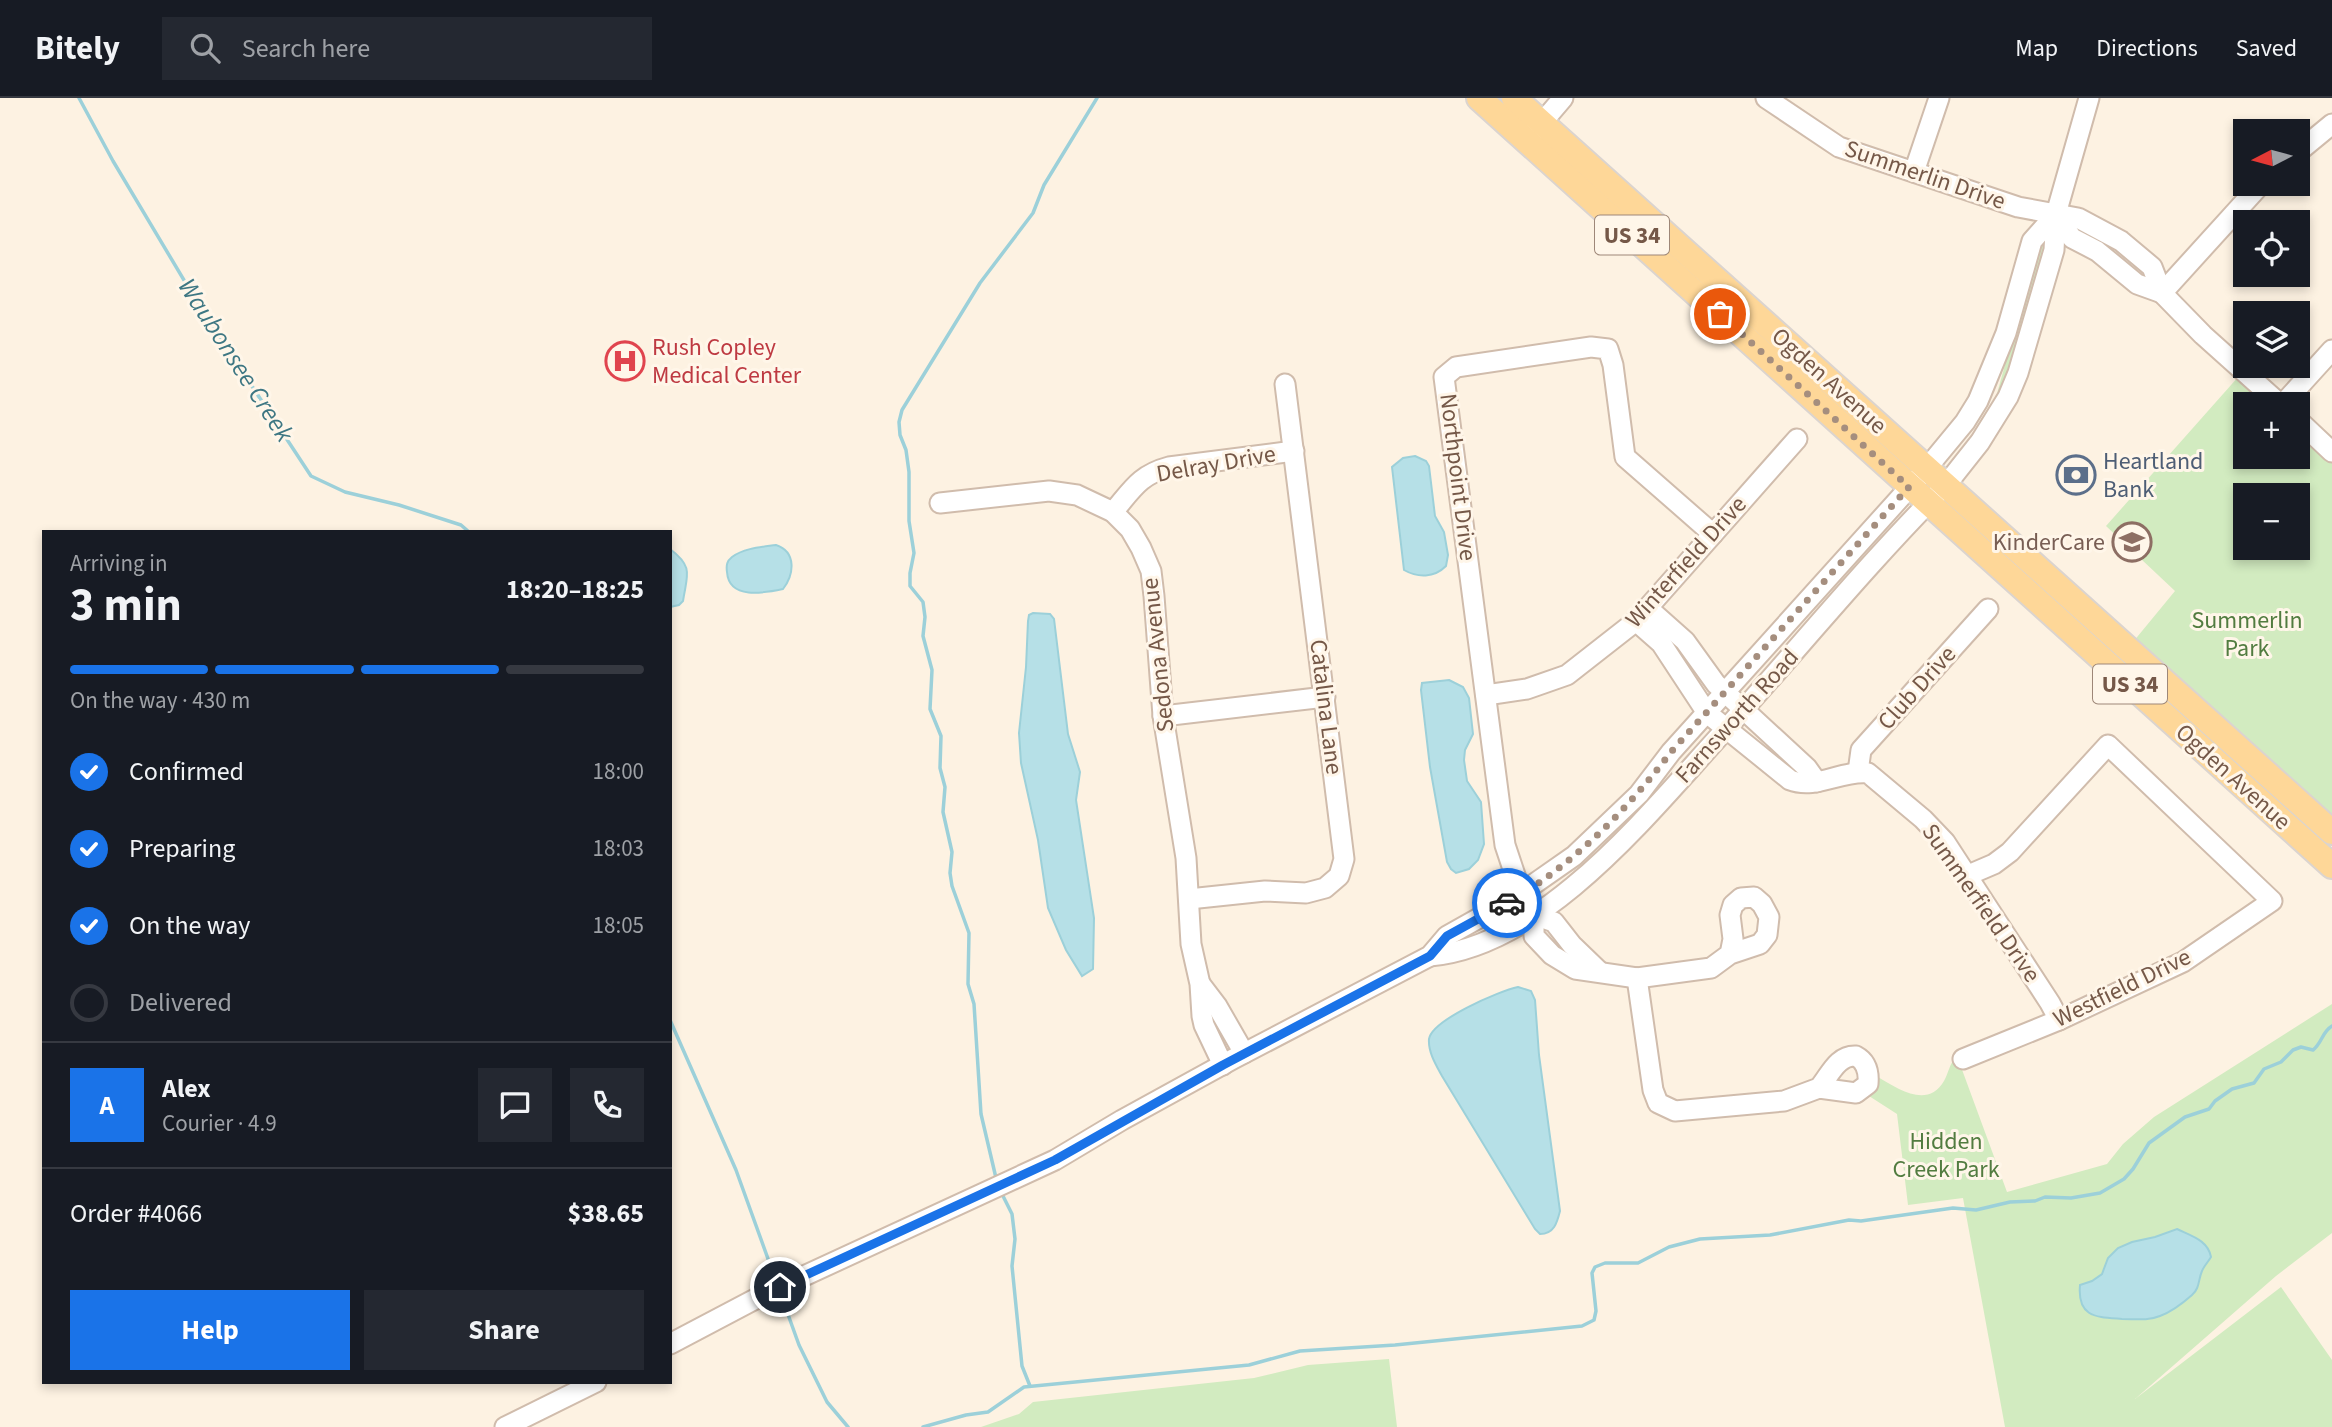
<!DOCTYPE html>
<meta charset="utf-8">
<style>
body{margin:0;font-family:"Source Sans 3",sans-serif;background:#242831;color:#f1f3f6;height:100vh;display:flex;flex-direction:column;font-size:26px;white-space:nowrap}
*{box-sizing:border-box;margin:0}
p{font-size:23px;color:#9ea1a6}
.icon{flex:none;width:38px;height:38px;fill:none;stroke:currentColor;stroke-width:2;stroke-linecap:round;stroke-linejoin:round}
.map{position:relative;flex:1;overflow:hidden}
.sheet{position:absolute;left:42px;top:432px;width:630px;height:854px;display:flex;flex-direction:column;background:#171b24;border-radius:0px;box-shadow:0 4px 10px #0003}
.sheet>*{flex:none}
.needle{width:46px;rotate:264deg}
.fabs{position:absolute;left:2233px;top:21px;display:grid;gap:14px}
.fabs a{display:grid;place-items:center;width:77px;height:77px;border-radius:0px;background:#171b24;box-shadow:0 4px 10px #0003;font-size:35px}
.pin{position:absolute;display:grid;place-items:center;width:60px;height:60px;color:#fff;margin:-30px;border:4px solid #fff;border-radius:50%;box-shadow:0 2px 7px #0007}
.courier{position:absolute;display:grid;place-items:center;width:70px;height:70px;margin:-35px;border:5px solid #1a73e8;border-radius:50%;background:#fff;color:#222;box-shadow:0 2px 9px #0007}
.headline em{font-style:normal;font-weight:700}
.headline div{display:flex;flex-direction:column-reverse}
.headline{display:flex;align-items:center;justify-content:space-between;height:119px;padding:0 28px}
h1{font-size:46px;font-weight:700;line-height:52px}
.bar{display:grid;grid-template-columns:repeat(4,1fr);gap:10px 7px;align-content:center;height:84px;padding:0 28px}
.bar i{height:9px;border-radius:5px;background:#363941}
.bar .selected{background:#1a73e8}
.bar p{grid-column:span 4}
.line{display:flex;align-items:center;gap:18px;padding:0 28px;border-top:2px solid #363941}
.line div{flex:1}
.round{display:grid;place-items:center;flex:none;width:74px;height:74px;border-radius:0px;background:#242831}
ol{padding:0 28px;list-style:none}
li{display:flex;align-items:center;gap:21px;height:77px}
li p{margin-inline-start:auto}
li .icon{padding:7px;border-radius:50%;background:#1a73e8;color:#fff;stroke-width:4}
li:last-child{color:#9ea1a6}
li i{width:38px;height:38px;border:4px solid #363941;border-radius:50%}
.cta{display:flex;gap:14px;margin-top:auto;padding:14px 28px}
.cta a{flex:1;height:80px;border-radius:0px;background:#1a73e8;color:#fff;font-size:28px;font-weight:700;line-height:80px;text-align:center}
.cta a+a{background:#242831;color:#f1f3f6}
header{display:flex;align-items:center;gap:42px;box-sizing:border-box;height:98px;padding:0 35px;background:#171b24;border-bottom:2px solid #363941}
header strong{font-size:33px}
nav{display:flex;gap:38px;margin-inline-start:auto;font-size:24px}
.search{width:490px;height:63px;background:#242831;display:flex;align-items:center;gap:18px;box-sizing:border-box;padding:0 24px;border-radius:0px;color:#9ea1a6;font-size:26px}
.map>svg:first-child{display:block}
</style>
<header>
<strong>Bitely</strong>
<div class="search"><svg class="icon" aria-label="search" viewBox="0 0 24 24"><circle cx="10" cy="10" r="6"/><path d="M15 15l6 6"/></svg>Search here</div>
<nav><a>Map</a><a>Directions</a><a>Saved</a></nav>
</header>
<div class="map">
<svg width="2332" height="1329" viewBox="0 0 2332 1329">
<rect width="100%" height="100%" fill="#fdf2e2"/>
<!-- green -->
<g fill="#d2ebc0" fill-rule="evenodd">
<polygon points="2047,141 2049,142 2012,272 1996,308 1995,303 2035,158"/>
<path d="M2239 278 2271 306H2245V359H2298V330L2332 360V722L2133 544 2175 493 2106 428ZM2245 397H2298V450H2245Z"/>
<path d="M2332 906V1135L2276 1178 2135 1301 2281 1189 2332 1262V1329H2005L1963 1100 1908 1107 1897 1016 1869 998 1878 979C1898 991 1928 1011 1944 983 1949 974 1949 966 1957 958L2007 1094 2107 1066 2123 1046 2154 1019Z"/>
<polygon points="1389,1261 1397,1329 981,1329 1019,1316 1033,1304 1254,1280 1308,1267"/>
</g>
<!-- water -->
<g fill="#b6e0e7" stroke="#9cd0d9" stroke-width="2">
<path d="M1415 358 1426 363 1429 368 1435 418 1444 434 1448 457 1446 468C1434 480 1418 480 1404 472L1392 369 1403 360Z"/>
<path d="M776 447C797 454 794 477 783 491 764 495 729 502 727 474 726 467 727 463 732 459 744 450 762 449 776 447Z"/>
<path d="M670 451C694 469 687 477 683 503L679 507 670 509Z"/>
<polygon points="1033,515 1050,516 1054,521 1068,636 1080,674 1076,702 1094,820 1093,871 1082,878 1066,852 1048,810 1038,742 1021,665 1019,635 1026,569 1028,523 1029,517"/>
<polygon points="1449,582 1463,589 1469,600 1473,636 1465,652 1464,662 1467,683 1481,704 1484,746 1478,762 1469,771 1456,775 1451,771 1447,764 1430,669 1421,592 1422,585"/>
<path d="M1518 889 1531 893 1535 902 1539 957 1560 1113C1557 1125 1554 1136 1540 1136L1535 1131 1442 978C1436 967 1428 954 1429 941 1432 922 1499 893 1518 889Z"/>
<path d="M2177 1131C2191 1138 2208 1142 2211 1159 2208 1164 2204 1168 2202 1173 2198 1182 2200 1190 2192 1197 2183 1205 2171 1214 2160 1218 2148 1223 2135 1221 2122 1221 2097 1219 2077 1220 2080 1187L2092 1183 2102 1176 2108 1160 2118 1150 2132 1144 2155 1139Z"/>
</g>
<g fill="none" stroke-linecap="round" stroke-linejoin="round">
<!-- stream -->
<g stroke="#9cd0d9" stroke-width="3.5">
<polyline points="79,0 113,63 200,209 311,378 345,394 399,407 461,427 469,434"/>
<polyline points="670,922 736,1072 776,1183"/>
<polyline points="996,1080 981,1016 974,906 968,886 969,835 952,788 950,775 952,754 943,714 945,689 940,670 941,638 930,611 932,572 923,538 925,519 923,504 910,488 910,475 914,455 909,423 909,374 906,352 900,337 899,324 902,312 980,185 1033,115 1044,87 1097,0"/>
<polyline points="1001,1094 1012,1116 1015,1141 1012,1168 1022,1268 1030,1288"/>
<polyline points="781,1197 799,1247 827,1304 848,1329"/>
<path d="M923 1329 966 1317 988 1314 1024 1289 1249 1267 1300 1253 1395 1247 1582 1228 1594 1222 1596 1213 1592 1175 1595 1169 1605 1165H1638L1669 1149 1700 1141 1770 1137 1849 1122 1861 1123 1953 1110 1976 1112 2010 1104 2035 1103 2045 1099 2071 1100 2100 1095 2124 1081 2133 1071 2149 1045 2185 1019 2209 1011 2215 1003 2232 991 2254 985 2264 971 2281 964 2293 952 2301 949 2313 952C2322 945 2322 934 2332 928"/>
</g>
<!-- minor casing -->
<g stroke="#d0bcac" stroke-width="23">
<g id="minor">
<polyline points="1766,0 1839,49 2018,109 2078,120 2121,143 2152,169 2162,195 2203,237 2280,306"/>
<polyline points="1534,34 1563,0"/>
<polyline points="2298,54 2332,26"/>
<polyline points="1914,74 1939,0"/>
<polyline points="2056,116 2072,140 2097,153 2137,186 2162,195"/>
<polyline points="2162,195 2261,86"/>
<polyline points="2283,306 2332,252"/>
<polyline points="2298,322 2332,354"/>
<polyline points="940,405 1049,393 1077,397 1113,414 1130,431 1141,450 1151,473 1154,498 1163,618 1186,760 1191,846 1200,886 1202,918 1204,927 1223,967"/>
<path d="M1113 414C1132 392 1139 377 1169 369L1294 353"/>
<polyline points="1649,511 1685,543 1716,586 1807,670 1817,684"/>
<path d="M1636 523 1661 545 1707 615 1790 682C1816 692 1841 672 1868 675L1923 721 1945 744 2050 905 2059 922"/>
<polyline points="1486,597 1527,591 1567,577 1636,523 1797,341"/>
<polyline points="1163,618 1325,599"/>
<polyline points="1858,674 1861,652 1988,511"/>
<polyline points="1189,801 1265,793 1306,795 1325,790 1339,778 1344,761 1285,286"/>
<polyline points="1511,802 1516,780 1505,747 1444,279 1456,269 1591,249 1608,251 1613,267 1625,359 1713,436"/>
<polyline points="1529,809 1534,817 1534,838 1552,857 1575,871 1637,880 1711,870 1730,856 1760,846 1767,837 1769,819 1762,806 1754,799 1741,800 1733,807 1730,817 1733,841 1730,856"/>
<polyline points="1534,817 1554,824 1572,847 1600,874"/>
<path d="M1430 858C1546 848 1652 711 1726 631 1799 550 1869 464 1946 387L1980 344 2008 299 2018 275 2054 152 2056 116 2089 0"/>
<path d="M1637 880 1653 992 1658 1005 1675 1013 1784 1003 1819 990 1856 995 1868 986C1869 975 1867 964 1856 958 1837 957 1830 977 1819 990"/>
<polyline points="1201,887 1217,908 1244,955"/>
<polyline points="1963,961 2059,922 2183,864 2272,803 2108,647 2010,754 1994,766 1966,778"/>
<polyline points="670,1246 765,1196 1055,1062 1122,1022 1233,961 1430,858 1447,838 1511,802 1574,758 1639,696 1671,654 1927,370 1965,324 1978,303 2006,235 2032,143 2056,116"/>
<polyline points="505,1329 596,1284"/>
</g>
</g>
<!-- major casing -->
<g stroke="#dbd4cf" stroke-width="28">
<g id="major">
<polyline points="1479,0 2332,768"/>
<polyline points="1514,0 2332,734"/>
</g>
</g>
<!-- minor -->
<use href="#minor" stroke="#fff" stroke-width="19"/>
<!-- major -->
<use href="#major" stroke="#fed798" stroke-width="24"/>
</g>
<g fill="none" stroke-linecap="round" stroke-linejoin="round">
<!-- done -->
<path stroke="#a58e7e" stroke-width="7" stroke-dasharray="0 12.6" d="M1507 805C1572 768 1626 713 1671 654L1909 389 1720 216"/>
<!-- route -->
<polyline stroke="#1a73e8" stroke-width="9" points="780,1189 1055,1062 1223,967 1430,858 1447,838 1507,805"/>
</g>
<!-- icons -->
<defs>
<g id="hospital-ring" transform="scale(2.0125)"><circle r="9.5" fill="#fff6e9" stroke="#e0444e" stroke-width="1.5"/><path d="M-5-5h3v3.5h4V-5h3V5h-3V1.5h-4V5h-3Z" fill="#e0444e"/></g>
<g id="bank-ring" transform="scale(2.0125)"><circle r="9.5" fill="#fff6e9" stroke="#5c6f8a" stroke-width="1.5"/><path d="M-6-4H6V4H-6ZM0-2.3a2.3 2.3 0 1 0 0 4.6a2.3 2.3 0 1 0 0-4.6Z" fill="#5c6f8a"/></g>
<g id="school-ring" transform="scale(2.0125)"><circle r="9.5" fill="#fff6e9" stroke="#8d6e63" stroke-width="1.5"/><path d="M0-5L7-2L0 1L-7-2ZM-4 1L0 2.5L4 1V4Q0 6-4 4Z" fill="#8d6e63"/></g>
</defs>
<g fill-rule="evenodd">
<use href="#hospital-ring" x="625" y="263"/>
<use href="#bank-ring" x="2076" y="377"/>
<use href="#school-ring" x="2132" y="444"/>
</g>
<g text-anchor="middle" dominant-baseline="central" stroke-width="6" stroke-linejoin="round" paint-order="stroke">
<!-- shield labels -->
<g fill="#fff6e9" stroke="#9e8778" stroke-width="2">
<rect x="1595" y="117.5" width="74" height="39" rx="5"/>
<rect x="2093" y="566.5" width="74" height="39" rx="5"/>
</g>
<g font-size="23" font-weight="bold" fill="#755848">
<text x="1632" y="137">US 34</text>
<text x="2130" y="586">US 34</text>
</g>
<!-- street labels -->
<g font-size="24" fill="#755848" stroke="#fff6e9">
<text transform="translate(1925 77) rotate(19)">Summerlin Drive</text>
<text transform="translate(1829 283) rotate(42)">Ogden Avenue</text>
<text transform="translate(1216 366) rotate(-10)">Delray Drive</text>
<text transform="translate(1458 379) rotate(83)">Northpoint Drive</text>
<text transform="translate(1686 464) rotate(-48)">Winterfield Drive</text>
<text transform="translate(1158 557) rotate(-96)">Sedona Avenue</text>
<text transform="translate(1917 590) rotate(-48)">Club Drive</text>
<text transform="translate(1326 609) rotate(83)">Catalina Lane</text>
<text transform="translate(1737 618) rotate(-48)">Farnsworth Road</text>
<text transform="translate(2233 679) rotate(42)">Ogden Avenue</text>
<text transform="translate(1981 805) rotate(55)">Summerfield Drive</text>
<text transform="translate(2122 890) rotate(-26)">Westfield Drive</text>
</g>
<!-- health labels -->
<g font-size="24" fill="#be3a42" stroke="#fff6e9" text-anchor="start">
<text x="652" y="249">Rush Copley<tspan x="652" dy="28">Medical Center</tspan></text>
</g>
<!-- service labels -->
<g font-size="24" fill="#4e5e75" stroke="#fff6e9" text-anchor="start">
<text x="2103" y="363">Heartland<tspan x="2103" dy="28">Bank</tspan></text>
</g>
<!-- education labels -->
<g font-size="24" fill="#785e54" stroke="#fff6e9" text-anchor="end">
<text x="2105" y="444">KinderCare</text>
</g>
<!-- park labels -->
<g font-size="24" fill="#527c40" stroke="#fff6e9">
<text x="2247" y="522">Summerlin<tspan x="2247" dy="28">Park</tspan></text>
<text x="1946" y="1043">Hidden<tspan x="1946" dy="28">Creek Park</tspan></text>
</g>
<!-- water labels -->
<g font-size="26" font-style="italic" fill="#3e7783" stroke="#fff6e9">
<text transform="translate(236 262) rotate(57)">Waubonsee Creek</text>
</g>
</g>
</svg>
<div class="fabs">
<a><svg class="needle" viewBox="-14 -14 28 28"><path d="M0-13l5 13h-10z" fill="#e53935"/><path d="M0 13l5-13h-10z" fill="#9ea1a6"/></svg></a>
<a><svg class="icon" aria-label="locate" viewBox="0 0 24 24"><circle cx="12" cy="12" r="6"/><path d="M12 2v4M12 18v4M2 12h4M18 12h4"/></svg></a>
<a><svg class="icon" aria-label="layers" viewBox="0 0 24 24"><path d="M12 4l9 5-9 5-9-5zM3 14l9 5 9-5"/></svg></a>
<a>+</a>
<a>−</a>
</div>
<div class="pin" style="left:1720px;top:216px;background:#ea580c"><svg class="icon" aria-label="bag" viewBox="0 0 24 24"><path d="M5 8h14l-1 12H6zM9 8a3 3 0 0 1 6 0"/></svg></div>
<div class="pin" style="left:780px;top:1189px;background:#1f2937"><svg class="icon" aria-label="home" viewBox="0 0 24 24"><path d="M3 11l9-7 9 7M6 9v11h12V9"/></svg></div>
<div class="courier" style="left:1507px;top:805px"><svg class="icon" aria-label="car" viewBox="0 0 24 24"><path d="M5 17H2v-5l4-1 3-4h7l3 4 3 1v5h-3M9 17h6M6 11h13"/><circle cx="7" cy="17" r="2"/><circle cx="17" cy="17" r="2"/></svg></div>
<section class="sheet">
<div class="headline"><div><h1>3 min</h1><p>Arriving in</p></div><em>18:20–18:25</em></div>
<div class="bar"><i class="selected"></i><i class="selected"></i><i class="selected"></i><i></i><p>On the way · 430 m</p></div>
<ol>
<li><svg class="icon" aria-label="check" viewBox="0 0 24 24"><path d="M5 12l5 5 9-10"/></svg>Confirmed<p>18:00</p></li>
<li><svg class="icon" aria-label="check" viewBox="0 0 24 24"><path d="M5 12l5 5 9-10"/></svg>Preparing<p>18:03</p></li>
<li><svg class="icon" aria-label="check" viewBox="0 0 24 24"><path d="M5 12l5 5 9-10"/></svg>On the way<p>18:05</p></li>
<li><i></i>Delivered</li>
</ol>
<div class="line" style="height:126px"><b class="round" style="background:#1a73e8;color:#fff">A</b><div><b>Alex</b><p>Courier · 4.9</p></div><a class="round"><svg class="icon" aria-label="chat" viewBox="0 0 24 24"><path d="M4 5h16v11H9l-5 4z"/></svg></a><a class="round"><svg class="icon" aria-label="phone" viewBox="0 0 24 24"><path d="M5 4h4l2 5-3 2q2 4 5 5l2-3 5 2v4C11 20 4 13 5 4z"/></svg></a></div>
<div class="line" style="height:91px"><div>Order #4066</div><b>$38.65</b></div>
<div class="cta"><a>Help</a><a>Share</a></div>
</section>
</div>
